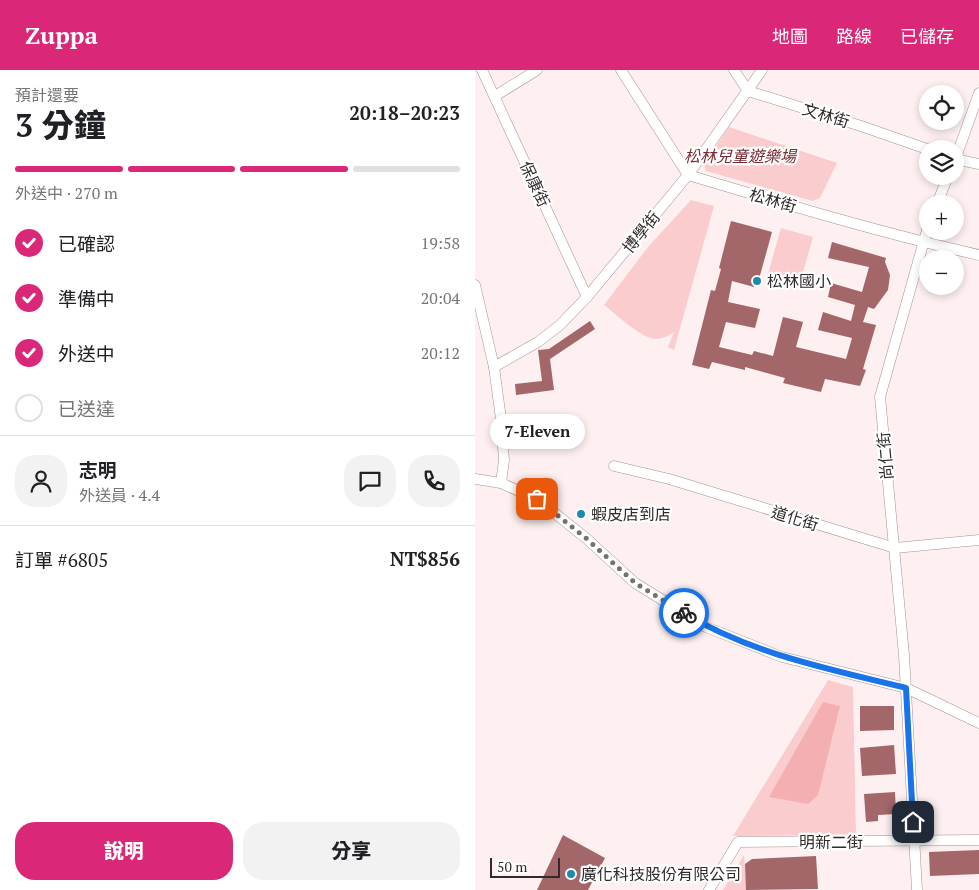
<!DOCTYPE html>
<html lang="zh-TW">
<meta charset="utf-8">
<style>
body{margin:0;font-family:"PT Serif","Noto Sans TC",serif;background:#f2f2f2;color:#202124;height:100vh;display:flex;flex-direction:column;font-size:19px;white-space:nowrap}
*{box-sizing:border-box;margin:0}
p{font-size:16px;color:#757577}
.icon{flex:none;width:28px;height:28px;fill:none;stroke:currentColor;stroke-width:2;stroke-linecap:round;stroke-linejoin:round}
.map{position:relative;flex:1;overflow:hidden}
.details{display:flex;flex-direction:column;background:#fff;width:475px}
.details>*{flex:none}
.controls{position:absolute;left:444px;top:15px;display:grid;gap:10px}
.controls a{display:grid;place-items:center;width:45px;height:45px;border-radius:50%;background:#fff;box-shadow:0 2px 8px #0003;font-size:25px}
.scale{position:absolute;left:15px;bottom:12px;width:70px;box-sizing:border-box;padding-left:5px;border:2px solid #302a2a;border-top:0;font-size:14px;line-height:18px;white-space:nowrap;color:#302a2a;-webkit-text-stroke:4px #fff;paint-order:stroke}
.pin{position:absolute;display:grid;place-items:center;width:42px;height:42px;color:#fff;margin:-21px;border-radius:10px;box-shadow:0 2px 8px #0006}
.courier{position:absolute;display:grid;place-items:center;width:50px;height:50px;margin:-25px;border:4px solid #1a73e8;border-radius:50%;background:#fff;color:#222;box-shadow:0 1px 6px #0007}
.bubble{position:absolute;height:35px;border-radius:18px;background:#fff;box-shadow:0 2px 8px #0003;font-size:16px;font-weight:800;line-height:35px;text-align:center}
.summary em{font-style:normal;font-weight:800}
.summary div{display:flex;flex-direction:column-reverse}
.summary{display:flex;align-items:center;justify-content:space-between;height:85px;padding:0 15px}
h1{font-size:32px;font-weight:800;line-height:38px}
.bar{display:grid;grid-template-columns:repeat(4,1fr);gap:8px 5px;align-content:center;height:60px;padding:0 15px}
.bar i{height:6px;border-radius:4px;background:#e0e0e0}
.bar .on{background:#db2777}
.bar p{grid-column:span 4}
.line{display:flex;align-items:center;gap:12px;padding:0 15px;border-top:1px solid #e0e0e0}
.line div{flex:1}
.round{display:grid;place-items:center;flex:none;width:52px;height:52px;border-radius:20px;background:#f2f2f2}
ol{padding:0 15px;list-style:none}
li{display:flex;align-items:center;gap:15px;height:55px}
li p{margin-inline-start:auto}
li .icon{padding:5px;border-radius:50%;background:#db2777;color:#fff;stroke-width:4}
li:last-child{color:#757577}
li i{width:28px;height:28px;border:2px solid #e0e0e0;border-radius:50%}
.cta{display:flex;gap:10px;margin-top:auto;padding:10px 15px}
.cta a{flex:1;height:58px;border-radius:20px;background:#db2777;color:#fff;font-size:20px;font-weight:800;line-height:58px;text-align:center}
.cta a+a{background:#f2f2f2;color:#202124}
header{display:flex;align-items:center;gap:30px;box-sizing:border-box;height:70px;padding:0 25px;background:#db2777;color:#fff}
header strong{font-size:24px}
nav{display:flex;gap:28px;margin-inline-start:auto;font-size:18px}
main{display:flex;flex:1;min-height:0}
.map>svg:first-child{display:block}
</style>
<header>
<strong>Zuppa</strong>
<nav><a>地圖</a><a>路線</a><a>已儲存</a></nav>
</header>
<main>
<section class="details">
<div class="summary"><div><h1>3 分鐘</h1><p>預計還要</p></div><em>20:18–20:23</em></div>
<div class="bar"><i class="on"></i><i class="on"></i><i class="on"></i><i></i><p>外送中 · 270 m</p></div>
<ol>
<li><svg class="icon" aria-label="check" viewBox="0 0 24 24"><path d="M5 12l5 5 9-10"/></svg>已確認<p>19:58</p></li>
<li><svg class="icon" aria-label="check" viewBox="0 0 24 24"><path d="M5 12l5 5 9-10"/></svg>準備中<p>20:04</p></li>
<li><svg class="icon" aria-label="check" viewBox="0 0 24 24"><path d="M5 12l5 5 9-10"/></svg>外送中<p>20:12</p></li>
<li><i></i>已送達</li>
</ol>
<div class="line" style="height:90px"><a class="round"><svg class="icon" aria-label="person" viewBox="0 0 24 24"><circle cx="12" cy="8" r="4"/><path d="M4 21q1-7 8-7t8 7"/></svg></a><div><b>志明</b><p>外送員 · 4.4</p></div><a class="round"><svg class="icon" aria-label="chat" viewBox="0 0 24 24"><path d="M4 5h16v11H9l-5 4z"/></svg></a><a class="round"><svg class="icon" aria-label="phone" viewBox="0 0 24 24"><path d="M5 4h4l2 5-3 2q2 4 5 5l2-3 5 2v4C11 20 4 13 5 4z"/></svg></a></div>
<div class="line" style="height:65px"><div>訂單 #6805</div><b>NT$856</b></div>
<div class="cta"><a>說明</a><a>分享</a></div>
</section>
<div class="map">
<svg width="504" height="820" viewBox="0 0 504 820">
<rect width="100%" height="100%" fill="#fef0f0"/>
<!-- green -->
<g fill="#fbcccd">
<polygon points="254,57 362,93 345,128 338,131 231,101 229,95"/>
<path d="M216 130 239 136 199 280 193 277 199 262C193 266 188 269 180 269 166 268 141 244 129 235L173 177Z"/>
<polygon points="306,158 338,167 324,216 292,207"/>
<polygon points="353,610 378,617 381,765 258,766"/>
<polygon points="269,785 272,820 248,820"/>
</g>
<!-- water -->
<polygon fill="#f3afb2" points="348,632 365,636 343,725 333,734 294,727"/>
<!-- building -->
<g fill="#a36669">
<polygon points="256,151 297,162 284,209 281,208 279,217 257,211 253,232 285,239 280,258 251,252 244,277 277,285 279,281 298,286 308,247 328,252 321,277 371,289 377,268 343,260 348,242 376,251 380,235 353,227 356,213 387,222 394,197 353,188 357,172 411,188 410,192 415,205 413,220 399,239 393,237 388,252 401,255 388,299 391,300 385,316 350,309 346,322 308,313 310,308 270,297 270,300 237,292 234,299 217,295 236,220 240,221 246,199 244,198"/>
<polygon points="115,251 120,259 75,289 79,320 41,325 40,314 67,311 63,280 74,279"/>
<polygon points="385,636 419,636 419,660 385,661"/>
<polygon points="419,675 421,704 387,706 385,678"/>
<polygon points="420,722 421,744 403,745 403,751 391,752 389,724"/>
<polygon points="88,765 130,788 113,820 62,820"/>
<polygon points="504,780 504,804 455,806 454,782"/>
<polygon points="341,786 343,819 271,820 270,794 277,789"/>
</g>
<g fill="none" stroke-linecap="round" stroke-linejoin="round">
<!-- minor casing -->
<g stroke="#a39293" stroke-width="11">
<g id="minor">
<polyline points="7,0 112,227"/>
<path d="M146 0 213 105C310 134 406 163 504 185"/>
<polyline points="259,0 273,21 386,56 452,79"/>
<polyline points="20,26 62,0"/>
<polyline points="480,89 504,94"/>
<polyline points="480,90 504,23"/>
<polyline points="462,134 473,106"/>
<polyline points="0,215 19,297 26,349 29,390 26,413"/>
<polyline points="19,297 63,272 85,255 112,227 213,105 287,0"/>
<polyline points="139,396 194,409 420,478 504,470"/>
<polyline points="0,409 26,413 62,429 112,469 160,513 231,557 307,587 431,618 504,653"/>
<polyline points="234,820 263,772 504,770"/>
<polyline points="442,820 429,585 405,327 452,160"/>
</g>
</g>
<!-- minor -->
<use href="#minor" stroke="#fff" stroke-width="10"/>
</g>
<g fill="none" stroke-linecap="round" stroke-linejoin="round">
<!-- done -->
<polyline stroke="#786f6f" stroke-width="5" stroke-dasharray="0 9" points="62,429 112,469 160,513 209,543"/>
<!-- route -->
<path stroke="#1a73e8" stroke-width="6" d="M209 543C276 584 355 599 431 618L438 752"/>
</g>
<!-- markers -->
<g fill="#1b8bb0" stroke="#fff" stroke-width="2">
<circle cx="282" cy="211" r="5"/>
<circle cx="106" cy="444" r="5"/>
<circle cx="96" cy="804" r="5"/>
</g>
<g text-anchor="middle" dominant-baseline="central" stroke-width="4.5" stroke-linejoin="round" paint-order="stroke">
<!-- street labels -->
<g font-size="16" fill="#302a2a" stroke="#fff">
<text transform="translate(351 45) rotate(17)">文林街</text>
<text transform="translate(60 114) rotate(65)">保康街</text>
<text transform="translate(298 130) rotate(16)">松林街</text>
<text transform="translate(166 162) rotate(-51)">博學街</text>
<text transform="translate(410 386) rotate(-95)">尚仁街</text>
<text transform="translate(320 448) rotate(17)">道化街</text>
<text x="356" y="772">明新二街</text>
</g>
<!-- park labels -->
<g font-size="16" font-style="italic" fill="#772932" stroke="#fff">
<text x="265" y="86">松林兒童遊樂場</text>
</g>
<!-- poi labels -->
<g font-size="16" fill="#302a2a" stroke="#fff" text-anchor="start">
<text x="292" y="211">松林國小</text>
<text x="116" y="444">蝦皮店到店</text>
<text x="106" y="804">廣化科技股份有限公司</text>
</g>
</g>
</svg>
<div class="controls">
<a><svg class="icon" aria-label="locate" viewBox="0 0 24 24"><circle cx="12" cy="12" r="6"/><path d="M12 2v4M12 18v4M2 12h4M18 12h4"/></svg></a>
<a><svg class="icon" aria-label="layers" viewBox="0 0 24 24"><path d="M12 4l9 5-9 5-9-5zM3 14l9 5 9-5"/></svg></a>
<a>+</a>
<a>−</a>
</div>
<div class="scale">50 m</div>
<div class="pin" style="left:62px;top:429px;background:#ea580c"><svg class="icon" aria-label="bag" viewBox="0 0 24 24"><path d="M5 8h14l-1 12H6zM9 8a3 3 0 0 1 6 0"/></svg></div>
<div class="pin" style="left:438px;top:752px;background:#1f2937"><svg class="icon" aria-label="home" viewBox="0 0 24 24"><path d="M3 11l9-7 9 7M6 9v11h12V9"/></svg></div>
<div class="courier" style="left:209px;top:543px"><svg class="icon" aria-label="bike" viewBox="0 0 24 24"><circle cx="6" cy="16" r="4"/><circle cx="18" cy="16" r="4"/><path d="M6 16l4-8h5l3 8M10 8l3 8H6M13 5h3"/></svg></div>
<div class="bubble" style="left:15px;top:344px;width:95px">7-Eleven</div>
</div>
</main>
